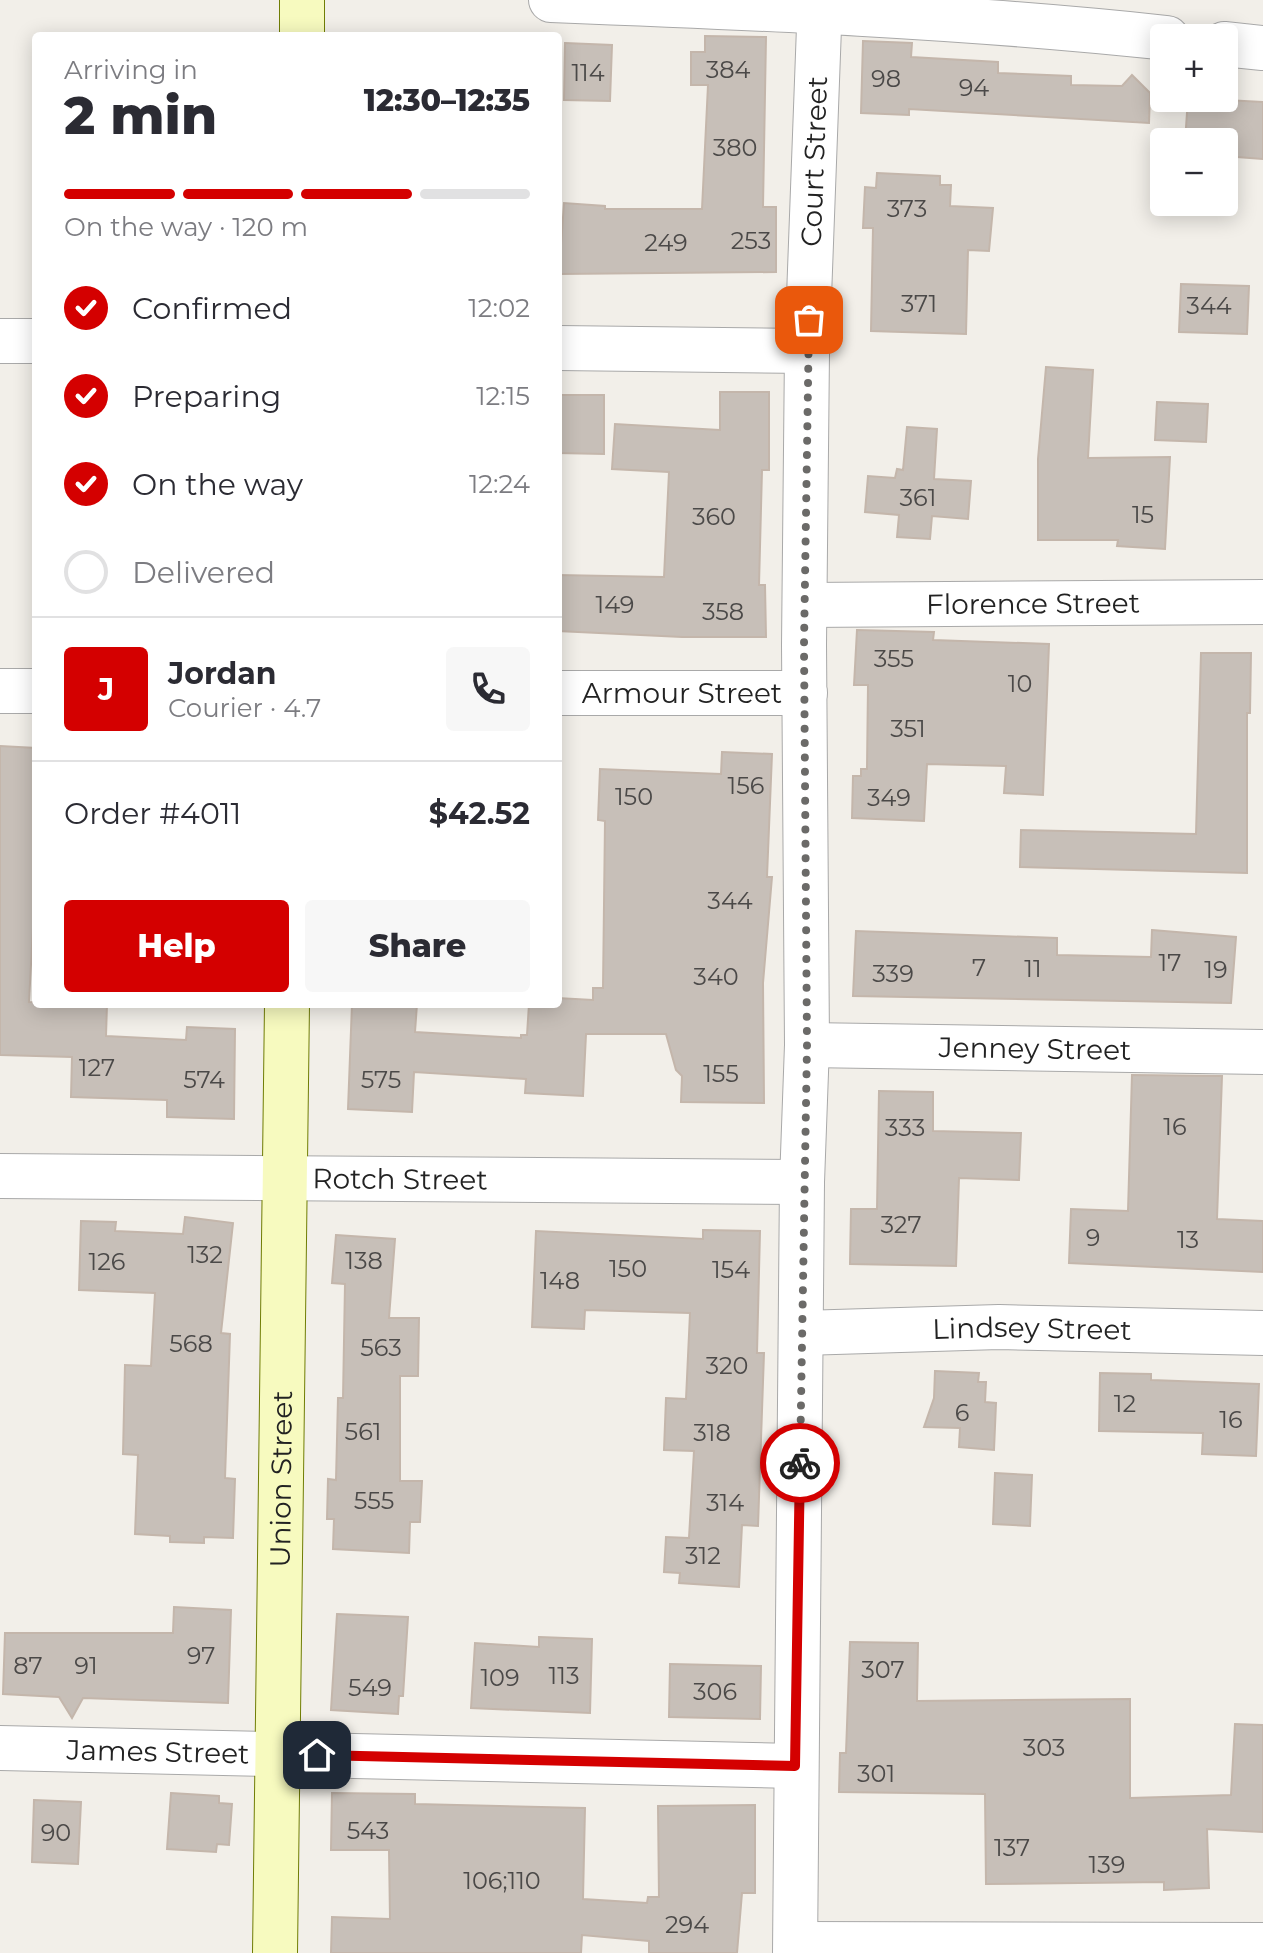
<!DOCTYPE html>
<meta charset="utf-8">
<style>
body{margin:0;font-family:Montserrat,sans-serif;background:#f7f7f7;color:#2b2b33;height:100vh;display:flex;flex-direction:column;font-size:30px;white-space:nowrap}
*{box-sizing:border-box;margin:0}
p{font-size:26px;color:#7c7c81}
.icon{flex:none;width:44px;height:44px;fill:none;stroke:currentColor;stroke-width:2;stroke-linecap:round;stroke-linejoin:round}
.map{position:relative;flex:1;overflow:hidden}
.panel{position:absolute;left:32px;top:32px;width:530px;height:976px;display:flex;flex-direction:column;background:#fff;border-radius:8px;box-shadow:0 4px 20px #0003}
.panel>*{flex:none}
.tools{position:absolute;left:1150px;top:24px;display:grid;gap:16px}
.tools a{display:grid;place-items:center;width:88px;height:88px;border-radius:8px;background:#fff;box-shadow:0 4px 20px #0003;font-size:40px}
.pin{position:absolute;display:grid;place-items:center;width:68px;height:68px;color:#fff;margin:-34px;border-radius:16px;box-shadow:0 4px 12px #0006}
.courier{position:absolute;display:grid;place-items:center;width:80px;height:80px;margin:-40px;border:6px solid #d40000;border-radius:50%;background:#fff;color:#222;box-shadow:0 2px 10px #0007}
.head em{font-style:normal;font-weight:800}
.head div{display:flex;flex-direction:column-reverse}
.head{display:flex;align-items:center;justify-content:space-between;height:136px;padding:0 32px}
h1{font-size:52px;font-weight:800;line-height:60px}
.bar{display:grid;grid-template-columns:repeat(4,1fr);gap:12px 8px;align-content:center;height:96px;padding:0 32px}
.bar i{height:10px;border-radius:6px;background:#e1e1e2}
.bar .on{background:#d40000}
.bar p{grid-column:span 4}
.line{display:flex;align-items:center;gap:20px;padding:0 32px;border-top:2px solid #e1e1e2}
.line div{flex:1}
.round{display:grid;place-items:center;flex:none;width:84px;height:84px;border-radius:8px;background:#f7f7f7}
ol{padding:0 32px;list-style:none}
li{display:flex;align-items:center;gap:24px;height:88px}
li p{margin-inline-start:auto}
li .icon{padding:8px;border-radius:50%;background:#d40000;color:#fff;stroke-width:4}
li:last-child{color:#7c7c81}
li i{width:44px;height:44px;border:4px solid #e1e1e2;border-radius:50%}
.action{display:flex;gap:16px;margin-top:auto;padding:16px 32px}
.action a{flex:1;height:92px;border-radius:8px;background:#d40000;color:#fff;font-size:32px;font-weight:800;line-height:92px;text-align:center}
.action a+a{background:#f7f7f7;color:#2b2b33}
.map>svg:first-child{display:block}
</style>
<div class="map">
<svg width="1263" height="1953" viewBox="0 0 1263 1953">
<rect width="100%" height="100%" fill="#f2efe9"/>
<!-- building -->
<g fill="#c7bfb8" stroke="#c4b6ab" stroke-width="2">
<polygon points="705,36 766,37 763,207 776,207 776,272 559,274 564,203 605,206 605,209 702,209 708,85 691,85 691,52 705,52"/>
<polygon points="863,41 912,43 911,57 998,62 998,73 1071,76 1071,85 1122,86 1132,75 1150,93 1149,123 909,109 909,115 861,113"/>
<polygon points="565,43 612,45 610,101 564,100"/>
<polygon points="1188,98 1263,102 1263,159 1224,156 1224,142 1185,142"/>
<polygon points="877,173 940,176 940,185 951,185 950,206 993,208 989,251 968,250 966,334 871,331 873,228 863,228 865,187 876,188"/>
<polygon points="1181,284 1249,286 1247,334 1179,332"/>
<polygon points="1046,367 1093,370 1088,458 1170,457 1165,549 1117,546 1118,540 1038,540 1038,459"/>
<polygon points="720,392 769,392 769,470 762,470 759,585 765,585 766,637 682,637 558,631 558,575 664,577 669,472 612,469 615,424 720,430"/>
<polygon points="558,395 604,395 604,454 558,453"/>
<polygon points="1157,402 1208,404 1206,442 1155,440"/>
<polygon points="907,427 937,429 934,479 971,481 968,519 932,516 930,539 897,537 899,515 865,512 868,476 895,478 897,469 903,470"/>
<polygon points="857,630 934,632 933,640 1049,644 1043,795 1004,793 1006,766 927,764 924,821 852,818 853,776 861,776 861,769 867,769 868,685 854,685"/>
<polygon points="1201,653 1251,653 1250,713 1247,713 1247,873 1020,867 1021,830 1196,834"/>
<polygon points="0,746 36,748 36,872 29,1002 107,1004 106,1036 186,1040 187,1027 235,1029 234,1119 167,1117 167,1100 71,1097 72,1057 0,1055"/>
<polygon points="722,752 772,754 767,877 772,877 763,983 764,1103 681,1102 682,1076 676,1070 666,1034 586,1034 583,1096 525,1093 526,1079 414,1072 412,1112 348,1109 352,1004 417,1004 415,1032 521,1038 521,1035 527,1035 529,1004 558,1004 558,998 593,1000 593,988 603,988 605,821 598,820 600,769 721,774"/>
<polygon points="1152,930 1236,937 1231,1003 853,996 856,931 1057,938 1057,955 1151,957"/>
<polygon points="1132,1075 1222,1076 1217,1219 1263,1221 1263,1272 1069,1263 1071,1209 1128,1211"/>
<polygon points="879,1091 933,1092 933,1131 1021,1133 1019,1180 959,1178 956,1266 850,1264 851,1209 877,1209"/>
<polygon points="185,1217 233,1223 221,1333 230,1334 225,1478 235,1479 233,1538 204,1537 204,1543 170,1542 170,1536 135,1534 138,1455 123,1454 125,1365 151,1366 155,1293 79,1290 81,1221 116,1222 115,1231 183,1234"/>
<polygon points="703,1230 760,1231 757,1353 764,1353 758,1526 742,1525 739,1587 679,1583 680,1573 664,1572 666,1537 689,1538 694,1451 664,1450 666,1398 686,1399 690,1313 585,1310 584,1329 532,1327 536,1231 703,1239"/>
<polygon points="336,1235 395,1239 389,1318 419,1318 418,1376 400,1376 400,1481 422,1481 420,1522 410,1522 409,1553 333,1549 334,1519 327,1519 328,1479 336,1480 338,1398 343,1398 345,1284 332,1283"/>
<polygon points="935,1371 979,1373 978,1382 986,1382 985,1402 996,1403 994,1450 959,1447 960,1428 924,1427 934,1398"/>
<polygon points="1100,1373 1151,1374 1151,1380 1259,1384 1256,1456 1202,1454 1203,1433 1099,1431"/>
<polygon points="995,1473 1032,1475 1030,1526 993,1524"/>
<polygon points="174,1607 231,1610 228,1703 83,1698 72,1718 59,1697 3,1694 5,1633 173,1633"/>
<polygon points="337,1614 408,1617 403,1696 399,1696 398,1714 331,1710"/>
<polygon points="539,1637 592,1639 590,1713 471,1708 475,1643 539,1647"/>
<polygon points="850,1642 918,1643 917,1701 1130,1699 1130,1798 1231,1795 1235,1724 1263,1725 1263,1832 1207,1829 1209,1888 1164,1890 1164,1882 986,1884 985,1794 839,1792 840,1753 846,1753"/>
<polygon points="670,1664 761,1666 760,1719 669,1717"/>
<polygon points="171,1793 219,1796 219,1803 232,1804 229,1845 217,1844 216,1852 167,1849"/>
<polygon points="332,1793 415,1794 415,1804 585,1808 583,1899 647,1903 648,1897 659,1897 658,1806 755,1805 755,1893 742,1893 737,1953 649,1953 649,1941 582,1935 581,1953 331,1953 332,1917 390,1919 389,1850 331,1850"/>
<polygon points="34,1800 81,1802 78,1864 32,1862"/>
</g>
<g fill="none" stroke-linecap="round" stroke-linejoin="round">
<!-- street casing -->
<g stroke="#a9a9a9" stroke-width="46">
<g id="street">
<path d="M551 0C757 8 962 16 1167 38"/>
<polyline points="1224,44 1263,48"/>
<polyline points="0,341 36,341"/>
<polyline points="558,348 807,351"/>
<path id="s1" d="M805 605 1263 602"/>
<polyline points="0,691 36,691"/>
<path id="s2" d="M558 693H805"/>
<path id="s3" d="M807 1045 1263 1052"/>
<path id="s4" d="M0 1176 802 1182"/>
<path id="s5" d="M802 1333 999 1327 1263 1333"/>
<path id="s6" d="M0 1748 795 1766"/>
<polyline points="796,1944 1263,1945"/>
<path id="s7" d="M795 1953 802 1182 807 1045 804 645 807 351 820 0"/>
</g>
</g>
<!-- secondary casing -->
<g stroke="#707d05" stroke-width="46">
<g id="secondary">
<polyline points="302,36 302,0"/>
<path id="s8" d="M275 1953 287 1004"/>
</g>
</g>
<!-- street -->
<use href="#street" stroke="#fff" stroke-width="44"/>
<!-- secondary -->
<use href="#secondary" stroke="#f7fabf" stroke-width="44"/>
</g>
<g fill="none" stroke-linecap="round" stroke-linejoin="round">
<!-- done -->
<polyline stroke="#6b6a68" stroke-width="8" stroke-dasharray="0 14.4" points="800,1463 807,1045 804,645 809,320"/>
<!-- route -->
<polyline stroke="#d40000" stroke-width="10" points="317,1755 795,1766 800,1463"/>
</g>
<g text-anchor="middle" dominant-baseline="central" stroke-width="7" stroke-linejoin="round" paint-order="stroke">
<!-- number labels -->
<g font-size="24" fill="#4b4948">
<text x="728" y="69">384</text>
<text x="588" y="72">114</text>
<text x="886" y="78">98</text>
<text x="974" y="87">94</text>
<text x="735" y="147">380</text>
<text x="907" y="208">373</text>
<text x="751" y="240">253</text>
<text x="666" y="242">249</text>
<text x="919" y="303">371</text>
<text x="1209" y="305">344</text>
<text x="918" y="497">361</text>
<text x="1143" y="514">15</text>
<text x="714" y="516">360</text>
<text x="615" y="604">149</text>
<text x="723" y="611">358</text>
<text x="894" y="658">355</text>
<text x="1020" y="683">10</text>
<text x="908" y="728">351</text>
<text x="746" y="785">156</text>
<text x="634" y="796">150</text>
<text x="889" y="797">349</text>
<text x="730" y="900">344</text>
<text x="1170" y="962">17</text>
<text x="979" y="967">7</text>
<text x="1033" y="968">11</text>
<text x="1216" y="969">19</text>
<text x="893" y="973">339</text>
<text x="716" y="976">340</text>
<text x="97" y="1067">127</text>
<text x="721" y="1073">155</text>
<text x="204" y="1079">574</text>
<text x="381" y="1079">575</text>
<text x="1175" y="1126">16</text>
<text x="905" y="1127">333</text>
<text x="901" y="1224">327</text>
<text x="1093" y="1237">9</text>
<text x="1188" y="1239">13</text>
<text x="205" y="1254">132</text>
<text x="364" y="1260">138</text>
<text x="107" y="1261">126</text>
<text x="628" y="1268">150</text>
<text x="731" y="1269">154</text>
<text x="560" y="1280">148</text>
<text x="191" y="1343">568</text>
<text x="381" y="1347">563</text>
<text x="727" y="1365">320</text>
<text x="1125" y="1403">12</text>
<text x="962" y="1412">6</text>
<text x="1231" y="1419">16</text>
<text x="363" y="1431">561</text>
<text x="712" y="1432">318</text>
<text x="374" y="1500">555</text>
<text x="725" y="1502">314</text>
<text x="703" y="1555">312</text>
<text x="201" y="1655">97</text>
<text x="28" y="1665">87</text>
<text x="86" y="1665">91</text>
<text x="883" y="1669">307</text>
<text x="564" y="1675">113</text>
<text x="500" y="1677">109</text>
<text x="370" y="1687">549</text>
<text x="715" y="1691">306</text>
<text x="1044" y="1747">303</text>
<text x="876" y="1773">301</text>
<text x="368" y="1830">543</text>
<text x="56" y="1832">90</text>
<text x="1012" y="1847">137</text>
<text x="1107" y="1864">139</text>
<text x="502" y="1880">106;110</text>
<text x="687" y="1924">294</text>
</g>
<!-- street labels -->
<g font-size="28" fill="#222" stroke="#fff">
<text stroke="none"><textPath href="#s7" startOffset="1792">Court Street</textPath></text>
<text stroke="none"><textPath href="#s1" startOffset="228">Florence Street</textPath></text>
<text stroke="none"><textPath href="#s2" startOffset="124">Armour Street</textPath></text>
<text stroke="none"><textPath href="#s3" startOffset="228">Jenney Street</textPath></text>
<text stroke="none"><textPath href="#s4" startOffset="400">Rotch Street</textPath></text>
<text stroke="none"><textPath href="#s5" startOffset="230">Lindsey Street</textPath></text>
<text stroke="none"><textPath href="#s8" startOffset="474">Union Street</textPath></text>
<text stroke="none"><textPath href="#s6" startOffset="158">James Street</textPath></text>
</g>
</g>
</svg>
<div class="tools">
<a>+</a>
<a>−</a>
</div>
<div class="pin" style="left:809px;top:320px;background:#ea580c"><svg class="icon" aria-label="bag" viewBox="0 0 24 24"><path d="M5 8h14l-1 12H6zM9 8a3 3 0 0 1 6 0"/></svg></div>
<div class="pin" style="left:317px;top:1755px;background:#1f2937"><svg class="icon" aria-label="home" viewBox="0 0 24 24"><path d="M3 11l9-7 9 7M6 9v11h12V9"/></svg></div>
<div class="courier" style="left:800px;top:1463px"><svg class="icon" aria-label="bike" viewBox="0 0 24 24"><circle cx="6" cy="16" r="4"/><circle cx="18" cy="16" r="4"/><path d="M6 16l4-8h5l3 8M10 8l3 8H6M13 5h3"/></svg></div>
<section class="panel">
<div class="head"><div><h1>2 min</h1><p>Arriving in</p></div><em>12:30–12:35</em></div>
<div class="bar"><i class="on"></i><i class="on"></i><i class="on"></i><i></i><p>On the way · 120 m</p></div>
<ol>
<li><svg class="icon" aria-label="check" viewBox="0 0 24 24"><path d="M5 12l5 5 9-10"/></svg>Confirmed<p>12:02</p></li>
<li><svg class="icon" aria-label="check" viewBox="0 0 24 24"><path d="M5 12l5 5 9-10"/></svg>Preparing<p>12:15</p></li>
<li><svg class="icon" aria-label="check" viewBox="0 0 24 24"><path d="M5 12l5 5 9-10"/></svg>On the way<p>12:24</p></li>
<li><i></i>Delivered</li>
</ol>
<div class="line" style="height:144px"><b class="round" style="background:#d40000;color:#fff">J</b><div><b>Jordan</b><p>Courier · 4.7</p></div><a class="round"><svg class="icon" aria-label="phone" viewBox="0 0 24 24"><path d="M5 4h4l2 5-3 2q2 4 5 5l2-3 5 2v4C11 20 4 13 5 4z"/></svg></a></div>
<div class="line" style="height:104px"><div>Order #4011</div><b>$42.52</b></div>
<div class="action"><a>Help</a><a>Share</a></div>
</section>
</div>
